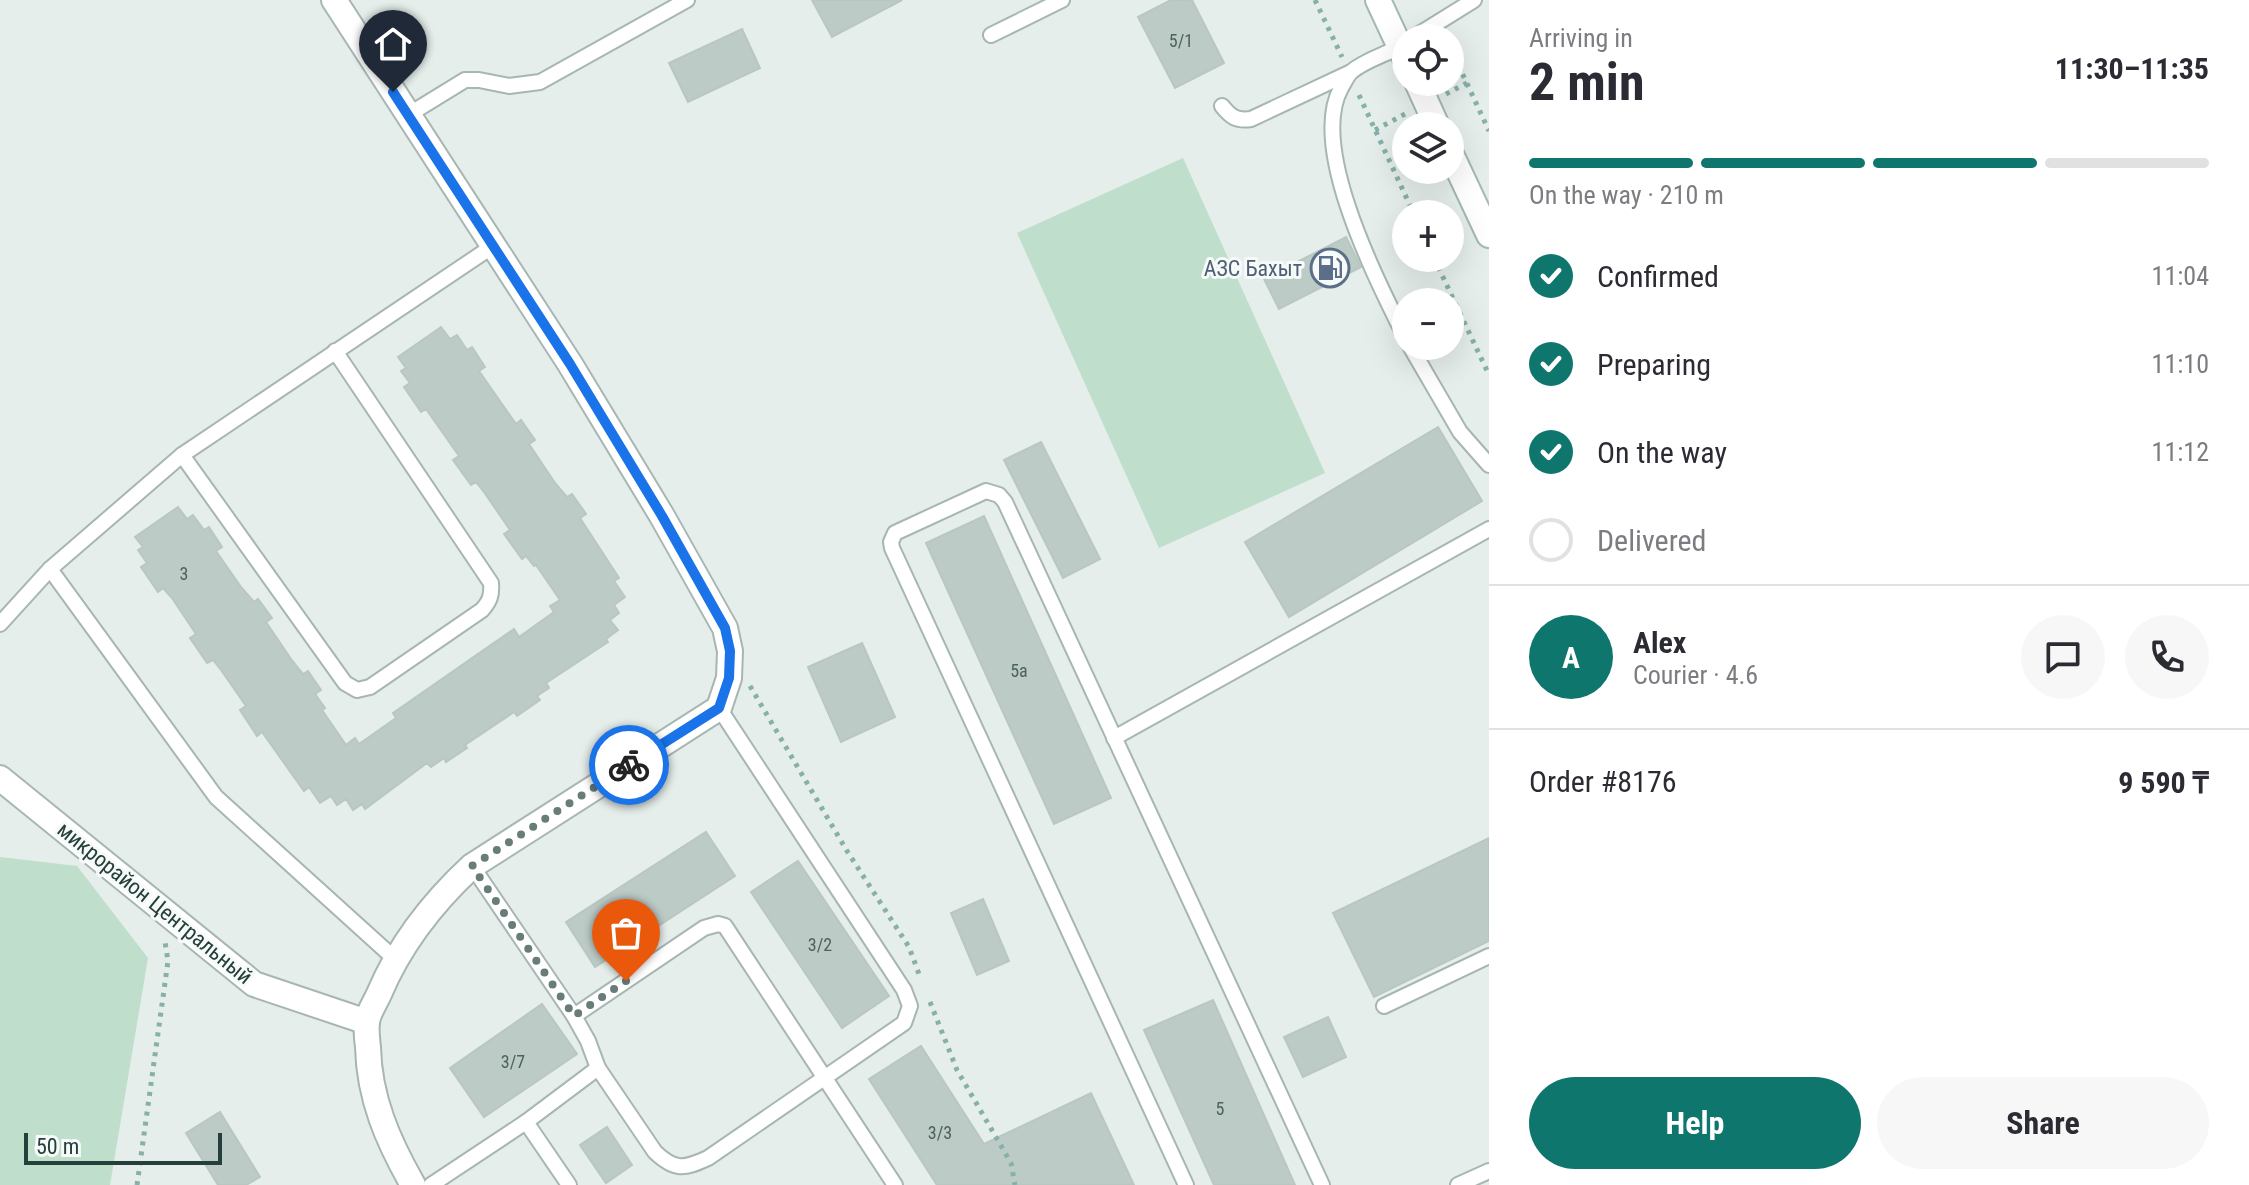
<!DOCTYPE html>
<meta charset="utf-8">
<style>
body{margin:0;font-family:"Roboto Condensed",sans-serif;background:#f7f7f7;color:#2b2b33;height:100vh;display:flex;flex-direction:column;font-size:30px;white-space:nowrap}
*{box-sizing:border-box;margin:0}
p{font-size:26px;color:#7c7c81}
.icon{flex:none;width:44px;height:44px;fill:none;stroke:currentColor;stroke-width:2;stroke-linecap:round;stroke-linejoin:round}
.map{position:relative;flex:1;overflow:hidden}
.sheet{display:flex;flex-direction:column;background:#fff;width:760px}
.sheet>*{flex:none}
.buttons{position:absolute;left:1392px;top:24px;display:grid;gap:16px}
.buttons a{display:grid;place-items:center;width:72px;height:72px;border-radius:50%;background:#fff;box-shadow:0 8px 32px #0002;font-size:40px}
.scale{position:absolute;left:24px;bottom:20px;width:198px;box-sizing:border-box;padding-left:8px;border:4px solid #253f3b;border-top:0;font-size:22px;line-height:28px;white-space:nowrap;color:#253f3b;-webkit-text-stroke:6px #f6faf8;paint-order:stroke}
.pin{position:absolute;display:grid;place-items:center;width:68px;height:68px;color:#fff;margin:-82px -34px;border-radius:50% 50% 50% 0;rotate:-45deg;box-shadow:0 0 8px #0007}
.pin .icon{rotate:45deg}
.courier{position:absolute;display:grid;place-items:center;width:80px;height:80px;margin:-40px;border:6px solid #1a73e8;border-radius:50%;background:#fff;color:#222;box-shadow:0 2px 10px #0007}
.headline em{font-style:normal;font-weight:700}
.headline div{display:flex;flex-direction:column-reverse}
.headline{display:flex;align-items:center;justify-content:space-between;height:136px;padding:0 40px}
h1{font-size:52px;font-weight:700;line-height:60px}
.bar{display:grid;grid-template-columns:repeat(4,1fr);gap:12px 8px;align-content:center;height:96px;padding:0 40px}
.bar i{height:10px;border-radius:6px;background:#e1e1e2}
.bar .current{background:#0f766e}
.bar p{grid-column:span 4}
.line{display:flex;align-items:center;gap:20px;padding:0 40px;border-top:2px solid #e1e1e2}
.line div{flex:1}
.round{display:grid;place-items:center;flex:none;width:84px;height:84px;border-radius:42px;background:#f7f7f7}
ol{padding:0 40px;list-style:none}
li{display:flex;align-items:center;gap:24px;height:88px}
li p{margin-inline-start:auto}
li .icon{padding:8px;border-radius:50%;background:#0f766e;color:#fff;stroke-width:4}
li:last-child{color:#7c7c81}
li i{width:44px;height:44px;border:4px solid #e1e1e2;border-radius:50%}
.cta{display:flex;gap:16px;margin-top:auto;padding:16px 40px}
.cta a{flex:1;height:92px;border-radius:48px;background:#0f766e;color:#fff;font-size:32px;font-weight:700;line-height:92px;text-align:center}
.cta a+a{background:#f7f7f7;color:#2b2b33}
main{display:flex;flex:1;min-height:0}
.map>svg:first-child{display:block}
</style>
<main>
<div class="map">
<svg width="1489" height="1185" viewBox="0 0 1489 1185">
<rect width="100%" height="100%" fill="#e5eeeb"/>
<!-- green -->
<g fill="#bfdecb">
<polygon points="1183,158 1325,473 1159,548 1017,233"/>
<polygon points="0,857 77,866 148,958 110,1185 0,1185"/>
</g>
<!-- building -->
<g fill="#bdcbc7" stroke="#b8c7c2" stroke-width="2">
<polygon points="812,0 902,0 832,37"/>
<polygon points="1171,0 1192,0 1224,63 1175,88 1138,17"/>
<polygon points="742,29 760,68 688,102 669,63"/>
<polygon points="1346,237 1361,267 1279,309 1264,279"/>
<polygon points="441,327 450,339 457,335 467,350 472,347 485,367 479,371 516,424 521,420 535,440 529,444 555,483 567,497 572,494 586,514 580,518 619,578 614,581 625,597 614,605 619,613 610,620 618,630 606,639 608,642 546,683 549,688 537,696 540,700 517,716 514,712 465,745 467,748 446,762 444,758 431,767 427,763 365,809 362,804 353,810 346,799 337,805 331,796 320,803 309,787 304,791 262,732 257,736 240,710 246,706 221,670 213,660 207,663 190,638 196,634 172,598 163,588 158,592 141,567 147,563 138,550 143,547 135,537 178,507 187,519 193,515 204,530 209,527 222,547 216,551 241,587 254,602 258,599 272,618 266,622 291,659 303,674 308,671 321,690 315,694 325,708 322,710 346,745 355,738 359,744 396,718 393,713 514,629 519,637 554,612 550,606 560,600 536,565 534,566 526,556 522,559 504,534 510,530 484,492 476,482 471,485 453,460 459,456 426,409 421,412 404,387 410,383 401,371 406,368 398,357"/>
<polygon points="1438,427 1482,501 1289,617 1245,542"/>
<polygon points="1041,442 1100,559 1063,578 1004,460"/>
<polygon points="984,516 1111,798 1054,824 926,543"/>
<polygon points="862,643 895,717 841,742 808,667"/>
<polygon points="706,832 735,876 595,967 566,922"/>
<polygon points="1489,838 1489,941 1374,997 1333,913"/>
<polygon points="798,861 889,996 842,1028 751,892"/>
<polygon points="983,899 1009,961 977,975 951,913"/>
<polygon points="1213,1000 1295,1185 1214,1185 1144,1030"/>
<polygon points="542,1004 577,1054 484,1117 450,1068"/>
<polygon points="1328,1017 1346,1057 1303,1077 1284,1037"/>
<polygon points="921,1046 984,1144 1091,1093 1134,1185 937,1185 869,1079"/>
<polygon points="220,1112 260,1177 246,1185 218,1185 186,1133"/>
<polygon points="607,1127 632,1165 606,1183 580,1145"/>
</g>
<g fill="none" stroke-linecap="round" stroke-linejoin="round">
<!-- lane casing -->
<g stroke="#a8b6b3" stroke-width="18">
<g id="lane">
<polyline points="991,35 1062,0"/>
<polyline points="1413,38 1474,0"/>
<path d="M1406 43C1389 54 1366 59 1351 72 1347 76 1344 83 1341 88 1308 148 1378 282 1406 339"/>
<path d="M1222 106C1231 117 1236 121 1251 119L1349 73"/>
<polyline points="408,115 465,80 479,80 509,86 540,82 687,0"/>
<polyline points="1410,346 1460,432 1489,465"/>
<path d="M182 455 345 683 357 690 370 687 482 610C490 601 492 595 491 583L335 351"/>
<polyline points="50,569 216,797 395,959"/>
<polyline points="0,624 50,569 182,455 493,246"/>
<polyline points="1114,738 1489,529"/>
<polyline points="472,866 574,1016 704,928 718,924 725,926 895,1185"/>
<polyline points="1384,1006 1489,956"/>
<path d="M598 1068 655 1152C675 1171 684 1169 708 1158L904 1023 910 1006 904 990 719 708"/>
<polyline points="526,1122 569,1185"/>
<polyline points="431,1185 526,1122 598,1068 588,1041 574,1016"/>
<polyline points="1186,1185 892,548 891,542 895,533 986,491 999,495 1005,502 1322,1185"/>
<polyline points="1458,1185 1489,1171"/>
</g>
</g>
<!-- street casing -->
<g stroke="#a8b6b3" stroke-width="28">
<g id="street">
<path d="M334 0 570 364 662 516 725 628 730 651 729 678 719 708 472 866C432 903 400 944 379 994 375 1003 368 1013 367 1022 366 1030 367 1039 368 1047 369 1098 388 1141 413 1185"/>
<polyline points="0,778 254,984 367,1022"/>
</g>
</g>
<!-- secondary casing -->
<g stroke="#a4b9b4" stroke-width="28">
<g id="secondary">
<polyline points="1378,0 1406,60"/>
<polyline points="1417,82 1437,126"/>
<polyline points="1450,152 1489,235"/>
</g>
</g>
<!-- path -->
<g stroke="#87b0a8" stroke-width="5" stroke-dasharray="4 6" stroke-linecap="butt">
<polyline points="1315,0 1342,57"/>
<polyline points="1450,47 1489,131"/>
<polyline points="1446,94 1467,83"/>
<polyline points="1359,95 1414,214"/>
<polyline points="1375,130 1405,114"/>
<polyline points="1434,258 1489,375"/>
<polyline points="750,686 847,851 909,947 919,974"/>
<polyline points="930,1002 957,1070 1011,1163 1015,1185"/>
<polyline points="137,1185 168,961 165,942"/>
</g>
<!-- lane -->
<use href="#lane" stroke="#fff" stroke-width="14"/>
<!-- street -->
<use href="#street" stroke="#fff" stroke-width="24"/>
<!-- secondary -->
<use href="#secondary" stroke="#fff" stroke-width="24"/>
</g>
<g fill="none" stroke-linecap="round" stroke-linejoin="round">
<!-- done -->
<polyline stroke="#687c79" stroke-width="8" stroke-dasharray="0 14.4" points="626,981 574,1016 472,866 629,765"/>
<!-- route -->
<polyline stroke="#1a73e8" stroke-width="10" points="393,92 570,364 662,516 725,628 730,651 729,678 719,708 629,765"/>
</g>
<!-- icons -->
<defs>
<g id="fuel-ring" transform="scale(2)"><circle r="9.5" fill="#f6faf8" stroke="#5c6f8a" stroke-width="1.5"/><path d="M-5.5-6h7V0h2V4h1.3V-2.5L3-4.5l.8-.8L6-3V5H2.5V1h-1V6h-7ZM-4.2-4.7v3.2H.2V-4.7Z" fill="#5c6f8a"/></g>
</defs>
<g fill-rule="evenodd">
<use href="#fuel-ring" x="1330" y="268"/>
</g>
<g text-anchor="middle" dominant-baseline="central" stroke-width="6" stroke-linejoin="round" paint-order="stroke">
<!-- number labels -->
<g font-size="18" fill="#4b625e">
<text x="1181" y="40">5/1</text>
<text x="184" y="573">3</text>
<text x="1019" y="670">5а</text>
<text x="820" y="944">3/2</text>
<text x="513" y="1061">3/7</text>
<text x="1220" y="1108">5</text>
<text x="940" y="1132">3/3</text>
</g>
<!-- service labels -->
<g font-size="22" fill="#4e5e75" stroke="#f6faf8" text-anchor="end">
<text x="1302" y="268">АЗС Бахыт</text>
</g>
<!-- street labels -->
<g font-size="22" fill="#253f3b" stroke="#f6faf8">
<text transform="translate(155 903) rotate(39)">микрорайон Центральный</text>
</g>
</g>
</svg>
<div class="buttons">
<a><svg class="icon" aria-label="locate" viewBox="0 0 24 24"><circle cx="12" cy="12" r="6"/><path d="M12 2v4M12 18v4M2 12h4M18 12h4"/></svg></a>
<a><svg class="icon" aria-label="layers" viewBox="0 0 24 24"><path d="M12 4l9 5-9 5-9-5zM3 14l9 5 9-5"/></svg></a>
<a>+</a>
<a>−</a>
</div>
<div class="scale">50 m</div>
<div class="pin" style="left:626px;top:981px;background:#ea580c"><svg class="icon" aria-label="bag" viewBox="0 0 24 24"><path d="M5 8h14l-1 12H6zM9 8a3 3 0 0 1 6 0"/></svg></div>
<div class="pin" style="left:393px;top:92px;background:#1f2937"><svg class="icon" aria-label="home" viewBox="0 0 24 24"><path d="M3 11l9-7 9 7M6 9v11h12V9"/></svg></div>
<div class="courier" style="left:629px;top:765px"><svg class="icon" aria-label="bike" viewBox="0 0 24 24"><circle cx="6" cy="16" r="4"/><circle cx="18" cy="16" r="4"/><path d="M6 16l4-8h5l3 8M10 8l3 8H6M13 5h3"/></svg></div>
</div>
<section class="sheet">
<div class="headline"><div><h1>2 min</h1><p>Arriving in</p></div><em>11:30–11:35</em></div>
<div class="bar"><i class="current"></i><i class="current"></i><i class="current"></i><i></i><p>On the way · 210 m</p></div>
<ol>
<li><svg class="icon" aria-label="check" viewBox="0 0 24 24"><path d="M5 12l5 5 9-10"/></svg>Confirmed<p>11:04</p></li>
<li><svg class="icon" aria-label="check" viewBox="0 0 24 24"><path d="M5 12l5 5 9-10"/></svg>Preparing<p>11:10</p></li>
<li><svg class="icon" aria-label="check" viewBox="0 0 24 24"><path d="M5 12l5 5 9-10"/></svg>On the way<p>11:12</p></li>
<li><i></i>Delivered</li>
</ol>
<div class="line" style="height:144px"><b class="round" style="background:#0f766e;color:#fff">A</b><div><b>Alex</b><p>Courier · 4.6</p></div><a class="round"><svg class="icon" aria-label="chat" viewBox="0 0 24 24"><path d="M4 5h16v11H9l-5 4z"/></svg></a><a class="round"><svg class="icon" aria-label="phone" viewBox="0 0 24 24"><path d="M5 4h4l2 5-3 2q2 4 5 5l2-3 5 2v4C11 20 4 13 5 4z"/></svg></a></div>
<div class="line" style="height:104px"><div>Order #8176</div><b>9 590 ₸</b></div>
<div class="cta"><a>Help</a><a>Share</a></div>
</section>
</main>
